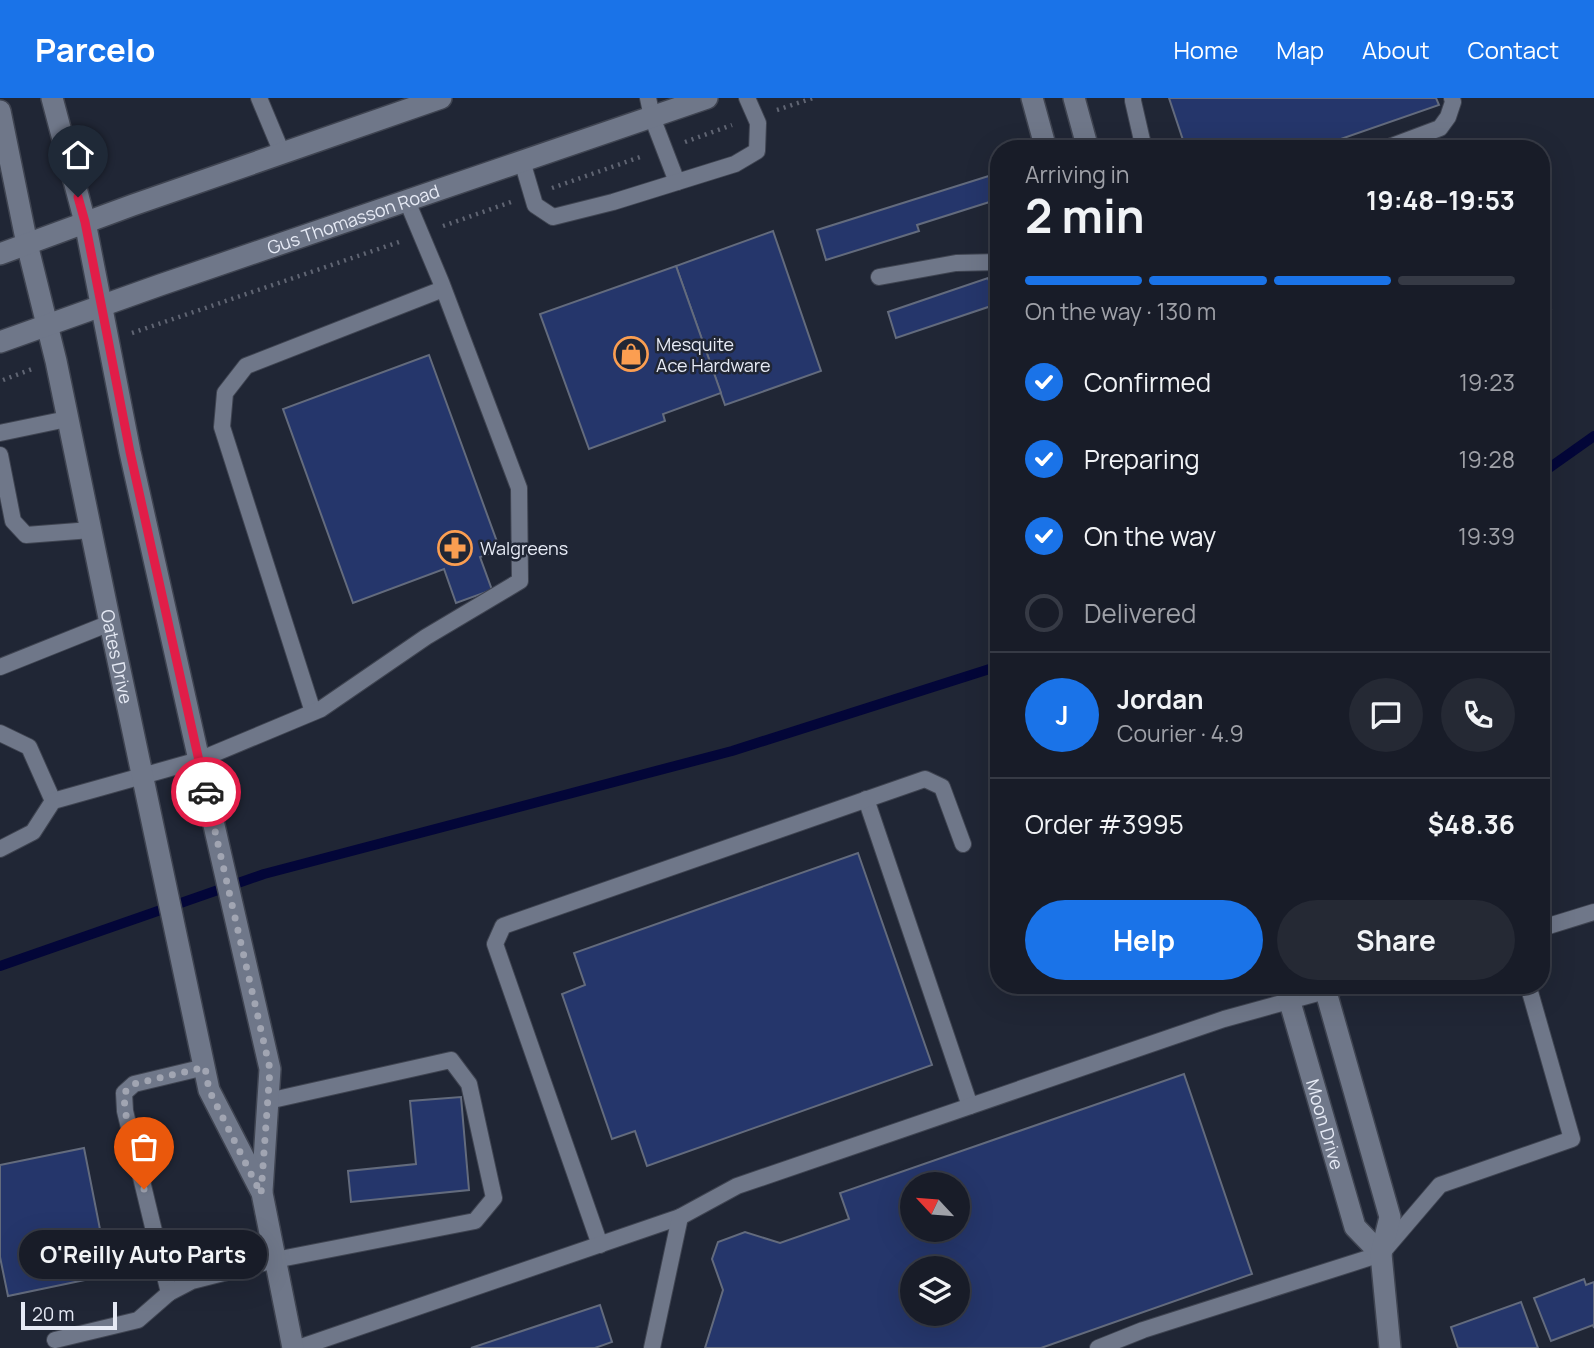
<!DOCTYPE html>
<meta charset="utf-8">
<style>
body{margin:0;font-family:Manrope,sans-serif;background:#252934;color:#f1f3f6;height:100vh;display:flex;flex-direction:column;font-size:26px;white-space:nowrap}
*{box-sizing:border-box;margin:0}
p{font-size:23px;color:#9fa1a8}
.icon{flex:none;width:38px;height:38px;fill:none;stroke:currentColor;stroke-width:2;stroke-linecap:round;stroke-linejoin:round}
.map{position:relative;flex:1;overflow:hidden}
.details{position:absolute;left:990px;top:42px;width:560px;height:854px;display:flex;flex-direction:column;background:#181c28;border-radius:28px;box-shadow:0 7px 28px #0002,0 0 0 2px #363a45}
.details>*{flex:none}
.needle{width:46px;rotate:296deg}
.controls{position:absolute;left:900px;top:1074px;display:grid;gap:14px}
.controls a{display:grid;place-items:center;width:70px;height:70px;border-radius:50%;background:#181c28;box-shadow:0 7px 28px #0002,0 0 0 2px #363a45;font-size:35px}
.scale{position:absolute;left:21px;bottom:18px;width:96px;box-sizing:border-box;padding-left:7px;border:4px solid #e6eaf5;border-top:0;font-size:19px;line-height:24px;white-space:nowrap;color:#e6eaf5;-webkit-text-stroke:5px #202635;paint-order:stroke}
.pin{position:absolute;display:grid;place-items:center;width:60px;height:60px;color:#fff;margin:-72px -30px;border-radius:50% 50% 50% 0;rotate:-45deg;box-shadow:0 0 7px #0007}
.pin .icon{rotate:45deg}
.courier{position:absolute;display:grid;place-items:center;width:70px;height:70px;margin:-35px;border:5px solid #e11d48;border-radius:50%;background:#fff;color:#222;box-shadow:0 2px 9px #0007}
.bubble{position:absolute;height:49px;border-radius:24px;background:#181c28;box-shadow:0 7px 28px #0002,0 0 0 2px #363a45;font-size:23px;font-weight:700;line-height:49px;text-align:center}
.headline em{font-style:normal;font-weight:700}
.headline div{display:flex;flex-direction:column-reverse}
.headline{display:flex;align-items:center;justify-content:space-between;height:119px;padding:0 35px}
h1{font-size:46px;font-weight:700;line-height:52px}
.bar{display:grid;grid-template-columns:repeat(4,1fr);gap:10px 7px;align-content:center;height:84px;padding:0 35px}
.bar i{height:9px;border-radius:5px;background:#363a45}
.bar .active{background:#1a73e8}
.bar p{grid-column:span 4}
.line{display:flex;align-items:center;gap:18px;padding:0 35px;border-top:2px solid #363a45}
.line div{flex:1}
.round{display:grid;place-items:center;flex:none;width:74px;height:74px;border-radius:37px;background:#252934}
ol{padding:0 35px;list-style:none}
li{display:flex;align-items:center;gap:21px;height:77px}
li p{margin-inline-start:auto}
li .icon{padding:7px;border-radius:50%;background:#1a73e8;color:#fff;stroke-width:4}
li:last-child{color:#9fa1a8}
li i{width:38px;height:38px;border:4px solid #363a45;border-radius:50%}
.action{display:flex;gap:14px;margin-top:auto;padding:14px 35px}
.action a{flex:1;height:80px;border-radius:42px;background:#1a73e8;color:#fff;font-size:28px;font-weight:700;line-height:80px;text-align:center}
.action a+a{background:#252934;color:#f1f3f6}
header{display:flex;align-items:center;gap:42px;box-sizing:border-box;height:98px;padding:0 35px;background:#1a73e8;color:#fff}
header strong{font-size:33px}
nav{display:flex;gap:38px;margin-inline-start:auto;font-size:24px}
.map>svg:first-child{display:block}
</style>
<header>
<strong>Parcelo</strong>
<nav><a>Home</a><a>Map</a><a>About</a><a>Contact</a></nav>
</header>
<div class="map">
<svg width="1594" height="1250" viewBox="0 0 1594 1250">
<rect width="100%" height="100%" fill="#202635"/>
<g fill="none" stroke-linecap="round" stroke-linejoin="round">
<!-- stream -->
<g stroke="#030638" stroke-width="10">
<polyline points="1542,375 1594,338"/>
<polyline points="0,868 264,776 732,653 999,568"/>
</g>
</g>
<!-- building -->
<g fill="#25366b" stroke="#636b7d" stroke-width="2" fill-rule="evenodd">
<polygon points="1169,0 1436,0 1439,7 1312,51 1186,51"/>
<polygon points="995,76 999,90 999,101 917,127 919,133 826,162 817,132"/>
<polygon points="773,133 821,273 725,307 676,168"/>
<polygon points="676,168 721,295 663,316 665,323 589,351 540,216"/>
<polygon points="988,180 997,206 896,240 888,214"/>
<polygon points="1542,182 1551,211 1542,215"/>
<polygon points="429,257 500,452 480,459 492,492 456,505 444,471 353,505 283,311"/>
<polygon points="858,755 932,967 647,1068 635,1033 612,1041 562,896 585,887 574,855"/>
<path d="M1184 976 1252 1176 1041 1250H705L723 1192 712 1161 718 1144 745 1134 780 1145 849 1121 840 1095ZM912 1087H957V1132H912ZM912 1171H957V1216H912Z"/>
<polygon points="461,999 469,1092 351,1104 348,1073 416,1066 410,1003"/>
<polygon points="84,1050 109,1177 8,1198 0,1159 0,1067"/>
<polygon points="1584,1181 1586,1187 1594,1184 1594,1230 1593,1227 1551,1243 1534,1200"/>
<polygon points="1521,1204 1538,1250 1458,1250 1451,1229"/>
<polygon points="600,1207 612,1244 595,1250 471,1250"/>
</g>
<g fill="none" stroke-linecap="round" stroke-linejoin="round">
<!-- lane casing -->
<g stroke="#3f4451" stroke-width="18">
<g id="lane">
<polyline points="259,0 282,55"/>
<polyline points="648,0 652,19 677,84"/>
<polyline points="1133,0 1133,3 1144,51"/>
<polyline points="1384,51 1440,30 1448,19 1453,4 1452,0"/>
<polyline points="522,63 535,107 553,119 613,104 735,66 757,53 758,25 747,0"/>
<polyline points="879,179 956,165 999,164"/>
<polyline points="0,335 67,321"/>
<polyline points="0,357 13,423 26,437 91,432"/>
<polyline points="0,569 110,525"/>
<polyline points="313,614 222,329 225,295 246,268 443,191"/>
<polyline points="0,635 29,649 53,703"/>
<polyline points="866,701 970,1008"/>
<polyline points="0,751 33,734 53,703 199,662 321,611 426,539 520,483 519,390 441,184 407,103"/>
<polyline points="1542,830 1594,814"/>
<polyline points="600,1147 495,846 503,828 925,681 942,689 963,746"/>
<polyline points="169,1195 125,1013 124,995 134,986 205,969"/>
<polyline points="55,1242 138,1222 169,1195 192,1183 275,1162 475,1123 494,1100 469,986 451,962 268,1003"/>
<polyline points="298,1250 680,1119"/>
<polyline points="652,1250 680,1119 737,1088 1224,921 1347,887"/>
<polyline points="1098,1250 1143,1232 1381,1156 1440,1087 1572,1041 1528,887"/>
</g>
</g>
<!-- secondary casing -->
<g stroke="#3f4451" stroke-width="24">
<g id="secondary">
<polyline points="52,0 85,124 130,354 199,662 270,971 262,1093"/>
<polyline points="1032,0 1046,51"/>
<polyline points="1074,0 1088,51"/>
<path id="s1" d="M0 13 27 146 56 263 110 525 209 992 262 1095 293 1250"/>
<polyline points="0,156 133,107 441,0"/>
<path id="s2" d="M0 244 160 187 707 0"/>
<path id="s3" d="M1285 887 1355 1129 1381 1156"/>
<polyline points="1324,887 1390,1119 1381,1156 1390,1250"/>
</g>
</g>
<!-- path -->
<g stroke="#606573" stroke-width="4.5" stroke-dasharray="2 5" stroke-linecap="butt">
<polyline points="777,12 813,0"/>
<polyline points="685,44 732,27"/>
<polyline points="552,90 643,58"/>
<polyline points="443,128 511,104"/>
<polyline points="132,235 399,144"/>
<polyline points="3,282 32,271"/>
</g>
<!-- lane -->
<use href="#lane" stroke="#6f7789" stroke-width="16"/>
<!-- secondary -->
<use href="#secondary" stroke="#6f7789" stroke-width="21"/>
</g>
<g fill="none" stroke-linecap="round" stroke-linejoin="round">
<!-- done -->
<polyline stroke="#a1a5b2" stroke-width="7" stroke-dasharray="0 12.6" points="144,1091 125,1013 124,995 134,986 205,969 209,992 261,1096 270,971 206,694"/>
<!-- route -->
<polyline stroke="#e11d48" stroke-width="9" points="78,99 85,124 130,354 206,694"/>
</g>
<!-- icons -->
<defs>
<g id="shop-ring" transform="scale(1.75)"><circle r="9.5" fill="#202635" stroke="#fb9e51" stroke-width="1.5"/><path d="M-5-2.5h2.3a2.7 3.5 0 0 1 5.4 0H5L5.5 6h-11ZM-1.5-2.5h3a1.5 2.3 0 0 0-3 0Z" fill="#fb9e51"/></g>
<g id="pharmacy-ring" transform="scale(1.75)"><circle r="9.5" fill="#202635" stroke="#fb9e51" stroke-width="1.5"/><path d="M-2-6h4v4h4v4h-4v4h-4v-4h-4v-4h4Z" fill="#fb9e51"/></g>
</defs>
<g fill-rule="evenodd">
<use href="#shop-ring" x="631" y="256"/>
<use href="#pharmacy-ring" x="455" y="450"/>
</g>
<g text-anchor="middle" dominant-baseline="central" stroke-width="5" stroke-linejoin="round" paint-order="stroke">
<!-- street labels -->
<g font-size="18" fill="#e6eaf5" stroke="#202635">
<text stroke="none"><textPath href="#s2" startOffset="374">Gus Thomasson Road</textPath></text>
<text stroke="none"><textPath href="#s1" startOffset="558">Oates Drive</textPath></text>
<text stroke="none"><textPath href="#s3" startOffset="145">Moon Drive</textPath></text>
</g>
<!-- poi labels -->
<g font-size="18" fill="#e6eaf5" stroke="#202635" text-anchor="start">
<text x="656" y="246">Mesquite<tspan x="656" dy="21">Ace Hardware</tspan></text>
<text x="480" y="450">Walgreens</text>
</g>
</g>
</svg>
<div class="controls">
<a><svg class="needle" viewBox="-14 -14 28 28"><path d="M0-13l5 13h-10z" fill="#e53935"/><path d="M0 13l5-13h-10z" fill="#9fa1a8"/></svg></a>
<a><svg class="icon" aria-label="layers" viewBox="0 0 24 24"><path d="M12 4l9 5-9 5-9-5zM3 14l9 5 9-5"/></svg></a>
</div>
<div class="scale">20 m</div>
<div class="pin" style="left:144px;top:1091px;background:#ea580c"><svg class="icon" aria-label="bag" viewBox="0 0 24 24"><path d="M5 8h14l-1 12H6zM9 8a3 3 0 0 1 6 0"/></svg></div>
<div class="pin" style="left:78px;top:99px;background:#1f2937"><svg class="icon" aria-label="home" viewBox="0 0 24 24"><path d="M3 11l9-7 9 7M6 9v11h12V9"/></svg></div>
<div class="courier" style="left:206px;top:694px"><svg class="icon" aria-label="car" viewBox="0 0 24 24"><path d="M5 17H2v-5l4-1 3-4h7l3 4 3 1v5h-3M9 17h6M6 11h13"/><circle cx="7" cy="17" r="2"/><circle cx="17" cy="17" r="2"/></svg></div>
<div class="bubble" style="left:19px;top:1132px;width:248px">O'Reilly Auto Parts</div>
<section class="details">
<div class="headline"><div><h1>2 min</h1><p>Arriving in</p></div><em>19:48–19:53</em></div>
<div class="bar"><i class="active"></i><i class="active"></i><i class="active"></i><i></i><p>On the way · 130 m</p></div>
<ol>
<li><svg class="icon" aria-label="check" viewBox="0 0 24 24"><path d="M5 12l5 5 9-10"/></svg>Confirmed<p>19:23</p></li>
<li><svg class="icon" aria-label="check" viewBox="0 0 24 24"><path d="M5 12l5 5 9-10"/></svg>Preparing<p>19:28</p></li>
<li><svg class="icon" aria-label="check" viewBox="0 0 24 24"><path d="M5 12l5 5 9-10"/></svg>On the way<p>19:39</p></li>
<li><i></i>Delivered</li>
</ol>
<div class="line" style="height:126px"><b class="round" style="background:#1a73e8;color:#fff">J</b><div><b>Jordan</b><p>Courier · 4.9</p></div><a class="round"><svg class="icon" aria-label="chat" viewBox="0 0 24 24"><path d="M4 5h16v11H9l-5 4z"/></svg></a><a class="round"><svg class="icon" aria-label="phone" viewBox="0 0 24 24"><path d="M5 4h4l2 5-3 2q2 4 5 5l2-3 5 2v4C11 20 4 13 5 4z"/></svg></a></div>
<div class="line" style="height:91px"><div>Order #3995</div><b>$48.36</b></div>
<div class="action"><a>Help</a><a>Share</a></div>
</section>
</div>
